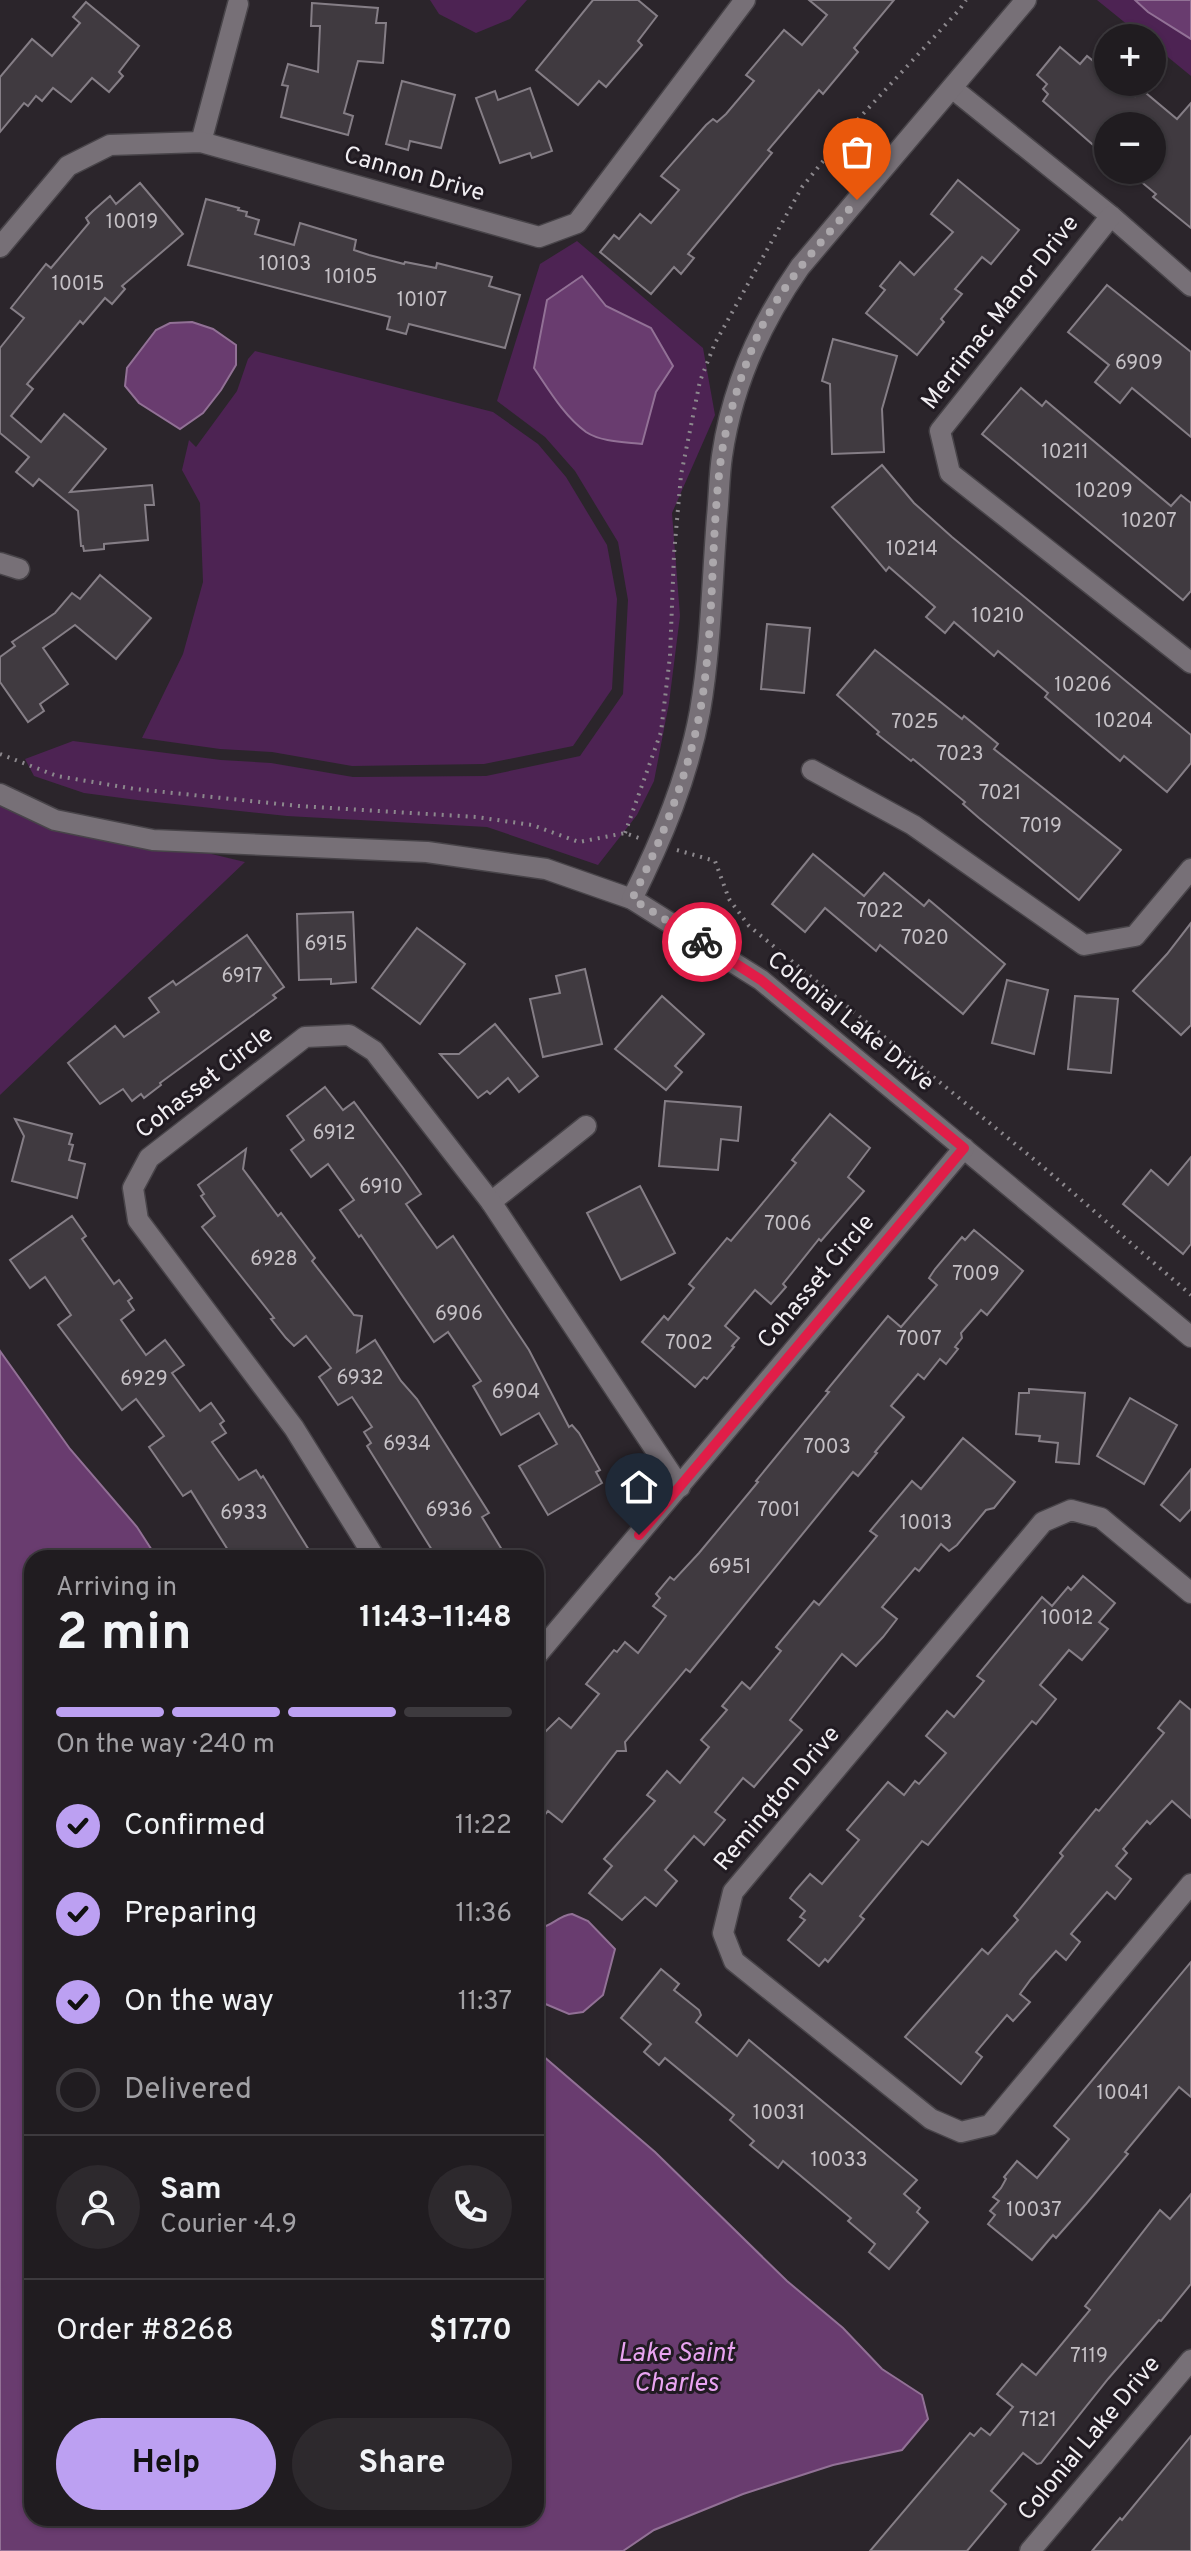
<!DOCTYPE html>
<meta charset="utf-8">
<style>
body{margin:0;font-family:Overpass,sans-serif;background:#2d292d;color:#f1f3f6;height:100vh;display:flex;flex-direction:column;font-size:30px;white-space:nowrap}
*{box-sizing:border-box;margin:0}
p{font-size:26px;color:#a2a1a5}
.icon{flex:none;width:44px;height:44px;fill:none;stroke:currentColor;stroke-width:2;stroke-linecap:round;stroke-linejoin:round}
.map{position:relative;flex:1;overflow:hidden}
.sheet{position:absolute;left:24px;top:1550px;width:520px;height:976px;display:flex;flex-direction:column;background:#201c20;border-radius:24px;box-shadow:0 2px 6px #0004,0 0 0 2px #3d3a3e}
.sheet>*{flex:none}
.tools{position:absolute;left:1094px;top:24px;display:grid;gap:16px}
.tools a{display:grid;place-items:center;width:72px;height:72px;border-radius:50%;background:#201c20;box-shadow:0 2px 6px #0004,0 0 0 2px #3d3a3e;font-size:40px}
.pin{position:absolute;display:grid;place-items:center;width:68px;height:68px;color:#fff;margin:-82px -34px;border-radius:50% 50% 50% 0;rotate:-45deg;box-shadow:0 0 8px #0007}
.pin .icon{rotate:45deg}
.courier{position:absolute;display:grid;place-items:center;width:80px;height:80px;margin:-40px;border:6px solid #e11d48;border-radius:50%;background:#fff;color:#222;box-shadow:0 2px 10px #0007}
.headline em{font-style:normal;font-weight:700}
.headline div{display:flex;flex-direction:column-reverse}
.headline{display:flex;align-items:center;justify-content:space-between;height:136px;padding:0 32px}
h1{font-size:52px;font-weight:700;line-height:60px}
.bar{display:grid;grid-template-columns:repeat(4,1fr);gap:12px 8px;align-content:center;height:96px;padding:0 32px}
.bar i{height:10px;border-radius:6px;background:#3d3a3e}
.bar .current{background:#bca0f2}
.bar p{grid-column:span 4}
.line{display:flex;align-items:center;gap:20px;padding:0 32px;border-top:2px solid #3d3a3e}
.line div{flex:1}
.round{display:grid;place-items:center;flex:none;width:84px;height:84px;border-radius:42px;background:#2d292d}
ol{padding:0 32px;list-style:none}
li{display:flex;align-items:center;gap:24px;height:88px}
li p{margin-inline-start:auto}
li .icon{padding:8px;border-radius:50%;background:#bca0f2;color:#111;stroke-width:4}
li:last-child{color:#a2a1a5}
li i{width:44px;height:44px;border:4px solid #3d3a3e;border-radius:50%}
.action{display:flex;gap:16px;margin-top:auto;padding:16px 32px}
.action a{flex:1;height:92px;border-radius:48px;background:#bca0f2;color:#111;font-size:32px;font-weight:700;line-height:92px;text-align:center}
.action a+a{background:#2d292d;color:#f1f3f6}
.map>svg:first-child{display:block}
</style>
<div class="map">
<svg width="1191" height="2551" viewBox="0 0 1191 2551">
<rect width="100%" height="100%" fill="#2b252b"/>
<!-- green -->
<g fill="#4d2353">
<polygon points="430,0 527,0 510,19 476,33 439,14"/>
<polygon points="1097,0 1191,0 1191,76 1152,44 1152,38 1144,38"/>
<polygon points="577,241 703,348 715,415 672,513 680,616 669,703 654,781 637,815 598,865 487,827 287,816 137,800 84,793 34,776 25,759 73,741 221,760 271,763 353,777 486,776 580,756 623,694 628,600 618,542 575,471 545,437 497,401 540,264"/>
<polygon points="255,351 493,412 538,444 566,477 607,545 617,599 612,689 573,746 484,764 352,766 272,752 220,749 142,738 183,654 203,582 200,503 182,470 189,440 196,447 237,391 248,359"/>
<polygon points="0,794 153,840 245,862 0,1095"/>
</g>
<!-- water -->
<g fill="#693c6f" stroke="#927196" stroke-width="2">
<polygon points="1135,0 1191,0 1191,39 1148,12"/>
<path d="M582 276 606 306 651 328 673 366 656 392 642 444C625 442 601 442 586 432 564 416 549 390 534 368L547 300Z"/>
<polygon points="192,322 213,329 236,345 236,365 221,390 203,413 180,429 139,403 125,386 127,368 156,330 170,323"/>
<polygon points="0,1351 70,1449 137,1527 157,1558 32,1558 32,2518 536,2518 536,2050 655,2152 787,2281 843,2328 882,2369 922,2395 928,2419 902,2450 833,2465 743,2494 654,2530 623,2551 0,2551"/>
<path d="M572 1914 588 1921 615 1949 603 1995 583 2012 569 2014 536 2000V1929C552 1927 557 1916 572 1914Z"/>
</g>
<!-- building -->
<g fill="#403a40" stroke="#857e86" stroke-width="2">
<polygon points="593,0 638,0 657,16 638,41 642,45 606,87 599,81 578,105 536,70"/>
<polygon points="809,0 894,0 854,48 858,52 823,94 819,90 768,150 772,153 688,254 694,258 681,274 674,267 651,294 600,252 614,235 619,239 640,214 651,223 679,190 661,176 706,125 713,119 717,122 726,114 754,81 746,75 784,30 802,45 827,15"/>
<polygon points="86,2 139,46 119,72 123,76 109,92 92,78 71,102 53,88 42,101 36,96 28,106 24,103 0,132 0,77 32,39 52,56 80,23 73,17"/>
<polygon points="312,3 378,8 376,23 386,23 383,63 358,61 344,113 353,116 348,135 281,117 288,86 282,85 288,64 318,72 320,26 311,26"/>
<polygon points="1060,47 1080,64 1087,56 1108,73 1108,82 1119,82 1135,96 1141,89 1177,119 1191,103 1191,228 1153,197 1156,194 1127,170 1152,170 1152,126 1108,126 1108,158 1043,101 1048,94 1043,89 1047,84 1037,75"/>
<polygon points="402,81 455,95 441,148 410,141 408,150 386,144"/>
<polygon points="530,88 552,151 532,158 530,153 500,163 476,98 495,91 498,100"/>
<polygon points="958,180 1019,230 991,264 982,257 955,289 962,294 941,319 944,322 917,355 866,313 885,290 880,286 900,262 914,275 953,232 931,214"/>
<polygon points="140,183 183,234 122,286 125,289 112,304 105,298 83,324 80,321 27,384 33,389 11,416 41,442 64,414 106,449 70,492 152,485 154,505 145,505 148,540 104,544 104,549 84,551 83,546 81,546 78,511 39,479 33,486 16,472 29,457 0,433 0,348 24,318 11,308 46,264 51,268 89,223 86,218 93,211 110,196 116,204"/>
<polygon points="206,199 239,208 238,210 247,212 246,216 259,220 255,234 294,245 300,223 356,240 354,250 369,255 404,264 405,262 436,268 437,263 492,277 489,286 520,295 505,348 409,324 406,334 387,329 390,317 188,265"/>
<polygon points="1107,285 1191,352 1191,437 1132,388 1120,403 1095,382 1109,365 1068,332"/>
<polygon points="833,339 897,356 882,409 884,452 832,454 830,384 822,381"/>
<polygon points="1021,388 1042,406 1046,401 1171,506 1181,495 1191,503 1191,591 1183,600 982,434"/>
<polygon points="882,465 914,503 952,537 1191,735 1191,763 1167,792 1124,756 1120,761 1045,697 1048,693 998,651 994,656 954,622 945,633 926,617 935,607 889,567 886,571 832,507"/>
<polygon points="100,575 151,618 116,659 75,625 43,648 68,684 40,704 44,711 28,722 0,682 0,657 15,646 12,642 55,613 72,593 80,599"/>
<polygon points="767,624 810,628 804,693 761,689"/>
<polygon points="875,650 962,719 964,716 998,744 994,749 1121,850 1079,900 979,818 963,804 965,802 913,759 911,761 877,734 879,732 837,695"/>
<polygon points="813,854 864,896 884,873 924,906 929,900 1005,964 963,1014 880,945 876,951 825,908 805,932 772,904"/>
<polygon points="353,912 356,982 331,984 331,979 299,980 297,914"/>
<polygon points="1191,923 1191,1025 1181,1035 1133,991 1167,954"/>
<polygon points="417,928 465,964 420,1024 372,988"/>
<polygon points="247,935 284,987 273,995 276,998 160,1083 161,1085 144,1098 141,1094 132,1101 123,1089 100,1104 68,1063 115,1026 124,1037 159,1012 149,998 173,981 176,985"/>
<polygon points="585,969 602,1044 543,1057 530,999 560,993 556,976"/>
<polygon points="1007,980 1048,990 1034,1054 992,1043"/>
<polygon points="662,996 704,1034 675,1066 682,1072 666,1090 615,1049"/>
<polygon points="1075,996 1118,999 1111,1073 1068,1069"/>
<polygon points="495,1024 538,1076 519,1092 508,1078 490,1094 487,1091 478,1098 440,1054 459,1054"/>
<polygon points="325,1087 343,1110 354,1102 403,1168 421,1194 406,1204 437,1248 453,1236 529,1350 569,1427 572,1425 579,1433 600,1470 596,1472 602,1483 548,1515 519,1466 557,1444 539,1413 501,1435 473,1386 481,1381 448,1332 434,1342 361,1235 359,1237 340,1210 354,1200 328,1164 311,1177 291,1150 304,1140 287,1116"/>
<polygon points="665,1101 741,1107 738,1141 721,1139 718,1170 659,1166"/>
<polygon points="830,1114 870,1148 848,1177 864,1191 821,1241 819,1239 783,1284 786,1287 771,1304 755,1290 725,1326 739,1338 732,1346 734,1347 707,1379 704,1377 695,1387 642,1342 664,1316 668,1320 694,1288 689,1284 727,1238 731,1241 796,1163 792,1160"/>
<polygon points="15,1119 72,1134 69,1144 73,1145 69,1160 85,1164 77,1198 12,1181 24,1136"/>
<polygon points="246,1149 243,1169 278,1216 281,1213 315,1258 312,1261 354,1315 362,1316 357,1352 375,1340 401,1381 417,1399 489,1513 482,1517 507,1558 437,1558 367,1446 371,1443 364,1432 372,1427 352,1397 338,1405 319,1377 331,1368 306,1336 294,1346 286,1338 271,1319 274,1318 202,1227 215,1216 201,1196 204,1194 198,1185"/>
<polygon points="1191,1157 1191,1244 1183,1254 1123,1204 1151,1170 1168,1185"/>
<polygon points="640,1186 675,1253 621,1280 587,1213"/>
<polygon points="72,1216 86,1236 82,1239 114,1284 119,1280 132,1298 128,1301 134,1310 121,1320 146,1355 165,1340 184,1365 172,1373 200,1411 211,1403 224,1421 220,1424 226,1433 212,1442 239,1480 256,1470 261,1478 263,1476 314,1558 233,1558 191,1491 183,1496 149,1447 164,1436 136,1399 122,1410 58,1325 71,1315 45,1277 30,1288 10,1260"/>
<polygon points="974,1230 1023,1271 987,1315 981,1310 961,1333 962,1338 955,1347 958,1349 946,1364 940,1359 924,1379 918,1374 891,1406 904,1417 875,1452 877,1453 858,1476 853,1472 690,1672 686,1669 625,1742 626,1751 617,1751 562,1822 548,1811 536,1826 536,1741 559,1718 571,1728 599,1694 586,1684 614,1650 617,1652 625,1642 638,1653 666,1616 653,1606 660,1598 656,1594 670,1577 674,1580 699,1553 758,1482 756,1481 829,1392 826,1391 888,1316 901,1327 937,1285 929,1278 935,1269 962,1237 965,1240"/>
<polygon points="1029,1389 1085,1393 1079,1464 1056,1462 1058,1443 1039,1441 1040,1436 1016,1434 1019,1393 1029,1393"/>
<polygon points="1130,1398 1177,1425 1144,1484 1097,1456"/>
<polygon points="963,1438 1015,1482 994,1508 986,1510 957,1545 949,1551 941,1544 919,1571 915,1568 882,1607 897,1619 883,1637 856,1666 842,1654 790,1720 802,1730 775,1762 754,1787 743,1778 715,1812 725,1820 704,1845 694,1836 665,1870 677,1881 656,1906 645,1897 622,1920 589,1893 612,1866 604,1859 655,1801 647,1795 667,1771 680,1783 709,1747 701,1740 727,1710 722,1706 742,1682 750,1689 781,1651 776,1647 814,1601 819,1605 877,1536 870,1531 912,1481 921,1489"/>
<polygon points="1191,1469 1191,1509 1180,1521 1161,1505"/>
<polygon points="1083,1576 1115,1603 1099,1622 1108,1629 1082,1660 1069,1650 1040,1685 1056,1699 1036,1724 1032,1721 928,1845 922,1841 860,1916 864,1919 828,1962 825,1959 819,1966 788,1940 805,1920 800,1917 805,1911 790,1898 796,1890 810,1874 822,1884 859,1840 847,1830 888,1782 904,1795 915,1781 919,1784 946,1753 926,1736 947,1711 954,1717 984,1681 977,1676 1042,1597 1052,1606 1068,1587 1071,1590"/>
<polygon points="1180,1701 1191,1710 1191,1818 1172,1801 1150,1824 1147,1821 1123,1849 1127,1853 1116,1866 1131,1879 1115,1899 1107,1892 1071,1934 1080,1942 1066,1960 1056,1951 1031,1979 1020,1994 1030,2002 1013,2021 1007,2015 976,2052 982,2057 961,2084 905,2037 982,1949 988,1954 1018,1920 1014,1916 1063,1856 1060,1853 1096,1809 1099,1811 1164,1733 1158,1728"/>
<polygon points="1191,1962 1191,2097 1179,2087 1125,2152 1128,2154 1086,2204 1056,2238 1053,2235 1032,2260 988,2224 995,2215 990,2211 999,2201 993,2197 1001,2188 1006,2179 1004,2177 1017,2161 1037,2178 1069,2139 1054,2126"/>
<polygon points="661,1969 679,1984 674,1990 699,2010 701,2015 696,2022 737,2056 749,2040 917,2180 904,2194 920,2208 917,2212 928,2222 889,2269 869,2252 875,2244 848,2221 851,2218 783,2161 778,2168 750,2145 754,2141 730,2120 734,2115 665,2058 659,2065 644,2052 651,2044 621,2018"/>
<polygon points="1191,2194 1191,2284 1161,2321 1159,2320 1108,2379 1041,2463 1037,2464 1023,2453 991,2491 1006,2504 967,2551 870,2551 970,2433 974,2436 981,2428 990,2435 1013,2407 997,2394 1022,2364 1036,2375 1090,2310 1085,2306 1160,2210 1170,2219"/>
<polygon points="1191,2436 1191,2551 1092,2551 1120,2518 1122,2520"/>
</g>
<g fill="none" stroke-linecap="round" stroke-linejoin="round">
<!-- street casing -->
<g stroke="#484449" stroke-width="23">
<g id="street">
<polyline points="952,88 1111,216 1191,286"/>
<polyline points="201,142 238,4"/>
<polyline points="1111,216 940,431 950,473 1191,663"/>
<polyline points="0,247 68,166 110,145 201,142 539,237 577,223 745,0"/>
<polyline points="0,563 19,569"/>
<polyline points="812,770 913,825 1084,945 1135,936 1191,869"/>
<polyline points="0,794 55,820 153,840 427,852 546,869 632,899 761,980 1191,1337"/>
<path d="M632 899C662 839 688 777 700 711 711 647 712 581 717 517 719 497 719 476 722 456 732 387 760 324 800 267L1026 0"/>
<polyline points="491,1202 586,1126"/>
<polyline points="375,1558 294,1428 138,1220 133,1188 149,1158 305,1037 349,1035 374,1051 491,1202 680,1487"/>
<polyline points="1191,1593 1101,1518 1071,1510 1043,1522 733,1892 723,1933 734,1961 931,2119 961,2132 990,2125 1191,1884"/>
<polyline points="536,1656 964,1148"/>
<polyline points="1030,2551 1191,2360"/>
</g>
</g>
<!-- path -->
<g stroke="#8c888d" stroke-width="4" stroke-dasharray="2 6" stroke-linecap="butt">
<polyline points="0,754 57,776 135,789 299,806 476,817 532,825 579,842 625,833 639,838"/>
<polyline points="625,833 661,732 670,656 674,554 681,475 700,381 715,343 802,187 851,127 960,9 966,0"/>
<polyline points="677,850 715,861 729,899 749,926 1042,1166 1191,1295"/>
</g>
<!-- street -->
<use href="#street" stroke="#777077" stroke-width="20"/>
</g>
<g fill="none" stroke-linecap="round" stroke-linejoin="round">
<!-- done -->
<path stroke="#aca8ac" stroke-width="8" stroke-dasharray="0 14.4" d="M702 942 632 899C662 839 687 778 700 712 715 628 710 542 721 458 727 418 741 374 757 337 780 285 821 243 857 200"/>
<!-- route -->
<polyline stroke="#e11d48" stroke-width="10" points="639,1535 964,1148 761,980 702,942"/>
</g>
<g text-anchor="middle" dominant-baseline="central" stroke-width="6" stroke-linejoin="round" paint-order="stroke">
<!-- number labels -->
<g font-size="20" fill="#c5c1c6">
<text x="132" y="223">10019</text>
<text x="285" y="265">10103</text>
<text x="351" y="278">10105</text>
<text x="78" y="285">10015</text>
<text x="422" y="301">10107</text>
<text x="1139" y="364">6909</text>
<text x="1065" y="453">10211</text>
<text x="1104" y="492">10209</text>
<text x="1149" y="522">10207</text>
<text x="912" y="550">10214</text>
<text x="998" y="617">10210</text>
<text x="1083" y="686">10206</text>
<text x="1124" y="722">10204</text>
<text x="915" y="723">7025</text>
<text x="960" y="755">7023</text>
<text x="1000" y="794">7021</text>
<text x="1041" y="827">7019</text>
<text x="880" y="912">7022</text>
<text x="925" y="939">7020</text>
<text x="326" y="945">6915</text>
<text x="242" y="977">6917</text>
<text x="334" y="1134">6912</text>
<text x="381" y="1188">6910</text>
<text x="788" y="1225">7006</text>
<text x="274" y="1260">6928</text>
<text x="976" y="1275">7009</text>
<text x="459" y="1315">6906</text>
<text x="919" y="1340">7007</text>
<text x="689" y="1344">7002</text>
<text x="360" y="1379">6932</text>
<text x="144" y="1380">6929</text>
<text x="516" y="1393">6904</text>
<text x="407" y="1445">6934</text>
<text x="827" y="1448">7003</text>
<text x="449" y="1511">6936</text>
<text x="779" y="1511">7001</text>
<text x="244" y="1514">6933</text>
<text x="926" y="1524">10013</text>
<text x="730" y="1568">6951</text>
<text x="1067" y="1619">10012</text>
<text x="1123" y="2094">10041</text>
<text x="779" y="2114">10031</text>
<text x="839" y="2161">10033</text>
<text x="1034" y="2211">10037</text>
<text x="1089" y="2357">7119</text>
<text x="1038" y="2421">7121</text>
</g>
<!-- street labels -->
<g font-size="24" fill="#f1eef2" stroke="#211b22">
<text transform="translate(414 175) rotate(16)">Cannon Drive</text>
<text transform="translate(1001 313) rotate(-52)">Merrimac Manor Drive</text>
<text transform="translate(850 1022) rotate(39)">Colonial Lake Drive</text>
<text transform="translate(205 1083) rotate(-38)">Cohasset Circle</text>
<text transform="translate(817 1282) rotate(-50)">Cohasset Circle</text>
<text transform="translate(778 1799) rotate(-50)">Remington Drive</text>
<text transform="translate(1090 2439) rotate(-50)">Colonial Lake Drive</text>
</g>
<!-- water labels -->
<g font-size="26" font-style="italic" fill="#e9a4f1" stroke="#211b22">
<text x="676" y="2354">Lake Saint<tspan x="676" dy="30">Charles</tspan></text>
</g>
</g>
</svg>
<div class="tools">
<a>+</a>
<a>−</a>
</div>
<div class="pin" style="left:857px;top:200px;background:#ea580c"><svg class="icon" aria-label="bag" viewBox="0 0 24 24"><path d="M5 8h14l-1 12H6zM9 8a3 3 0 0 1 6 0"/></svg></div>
<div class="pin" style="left:639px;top:1535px;background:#1f2937"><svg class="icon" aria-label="home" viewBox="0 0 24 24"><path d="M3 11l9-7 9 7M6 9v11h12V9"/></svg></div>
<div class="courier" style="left:702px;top:942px"><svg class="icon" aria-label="bike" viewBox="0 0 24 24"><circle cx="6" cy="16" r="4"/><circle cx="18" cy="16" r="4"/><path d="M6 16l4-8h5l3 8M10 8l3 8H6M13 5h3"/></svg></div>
<section class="sheet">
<div class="headline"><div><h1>2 min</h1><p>Arriving in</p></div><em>11:43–11:48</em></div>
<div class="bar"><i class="current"></i><i class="current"></i><i class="current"></i><i></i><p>On the way · 240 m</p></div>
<ol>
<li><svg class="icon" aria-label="check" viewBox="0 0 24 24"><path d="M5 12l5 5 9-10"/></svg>Confirmed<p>11:22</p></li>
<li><svg class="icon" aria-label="check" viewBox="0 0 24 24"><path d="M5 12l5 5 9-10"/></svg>Preparing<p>11:36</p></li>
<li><svg class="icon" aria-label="check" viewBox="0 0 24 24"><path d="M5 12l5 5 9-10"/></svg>On the way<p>11:37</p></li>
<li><i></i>Delivered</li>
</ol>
<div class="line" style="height:144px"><a class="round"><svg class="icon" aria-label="person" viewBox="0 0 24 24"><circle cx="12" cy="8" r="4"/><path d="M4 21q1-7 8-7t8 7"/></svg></a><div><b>Sam</b><p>Courier · 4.9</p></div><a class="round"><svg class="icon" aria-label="phone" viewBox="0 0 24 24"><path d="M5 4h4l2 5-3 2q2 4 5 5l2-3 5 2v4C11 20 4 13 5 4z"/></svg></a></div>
<div class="line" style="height:104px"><div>Order #8268</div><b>$17.70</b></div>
<div class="action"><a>Help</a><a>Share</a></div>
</section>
</div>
